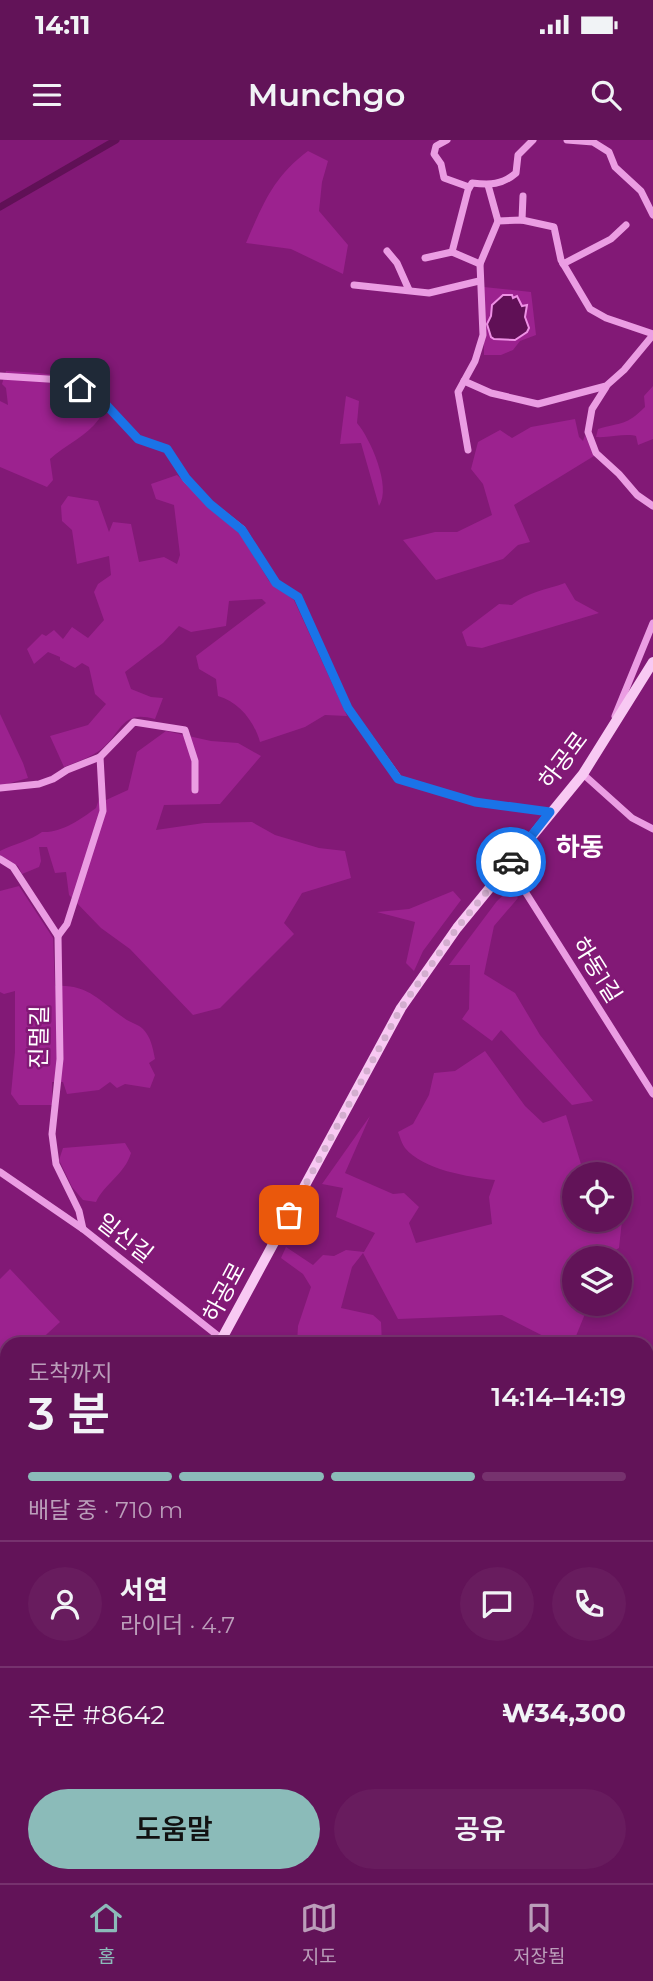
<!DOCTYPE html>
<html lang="ko">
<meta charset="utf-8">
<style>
body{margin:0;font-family:Montserrat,"Noto Sans KR",sans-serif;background:#681c5e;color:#f1f3f6;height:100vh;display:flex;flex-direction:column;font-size:26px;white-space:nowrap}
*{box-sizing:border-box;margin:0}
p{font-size:23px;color:#bb9eba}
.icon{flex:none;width:38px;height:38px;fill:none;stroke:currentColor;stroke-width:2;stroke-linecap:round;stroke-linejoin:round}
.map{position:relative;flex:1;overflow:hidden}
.details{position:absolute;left:0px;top:1197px;width:654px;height:546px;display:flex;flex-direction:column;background:#621358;border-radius:21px 21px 0 0;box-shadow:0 4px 10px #0003,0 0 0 2px #76326e}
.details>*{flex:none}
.buttons{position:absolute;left:562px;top:1022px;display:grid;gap:14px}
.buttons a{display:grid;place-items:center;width:70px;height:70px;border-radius:50%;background:#621358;box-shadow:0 4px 10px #0003,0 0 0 2px #76326e;font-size:35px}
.pin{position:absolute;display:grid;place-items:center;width:60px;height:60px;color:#fff;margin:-30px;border-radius:14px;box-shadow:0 4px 10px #0006}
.courier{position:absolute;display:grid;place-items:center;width:70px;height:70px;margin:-35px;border:5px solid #1a73e8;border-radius:50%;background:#fff;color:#222;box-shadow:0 2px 9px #0007}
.summary em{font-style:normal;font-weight:600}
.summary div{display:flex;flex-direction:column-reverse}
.summary{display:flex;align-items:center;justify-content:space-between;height:119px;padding:0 28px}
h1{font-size:46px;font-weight:600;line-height:52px}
.bar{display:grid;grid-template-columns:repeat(4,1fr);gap:10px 7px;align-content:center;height:84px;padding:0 28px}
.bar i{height:9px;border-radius:5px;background:#76326e}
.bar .on{background:#8bbbb9}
.bar p{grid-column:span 4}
.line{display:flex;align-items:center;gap:18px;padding:0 28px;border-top:2px solid #76326e}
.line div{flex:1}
.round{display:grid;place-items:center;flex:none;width:74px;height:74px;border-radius:37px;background:#681c5e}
.primary-button{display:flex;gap:14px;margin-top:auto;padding:14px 28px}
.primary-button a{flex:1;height:80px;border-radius:42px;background:#8bbbb9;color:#111;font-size:28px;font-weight:600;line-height:80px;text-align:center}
.primary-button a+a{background:#681c5e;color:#f1f3f6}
.status{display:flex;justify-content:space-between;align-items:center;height:49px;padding:0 35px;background:#621358;direction:ltr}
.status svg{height:19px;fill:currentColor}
header{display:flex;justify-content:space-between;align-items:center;height:91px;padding:0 28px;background:#621358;font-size:32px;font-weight:600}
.tab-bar{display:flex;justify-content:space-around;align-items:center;height:98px;border-top:2px solid #76326e;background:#621358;font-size:19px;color:#bb9eba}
.tab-bar a{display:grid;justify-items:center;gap:4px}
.tab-bar .on{color:#8bbbb9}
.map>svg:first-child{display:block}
</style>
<div class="status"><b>14:11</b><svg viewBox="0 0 49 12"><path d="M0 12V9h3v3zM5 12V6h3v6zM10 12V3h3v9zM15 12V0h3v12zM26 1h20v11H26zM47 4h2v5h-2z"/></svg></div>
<header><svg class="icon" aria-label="menu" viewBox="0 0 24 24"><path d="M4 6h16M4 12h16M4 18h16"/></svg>Munchgo<svg class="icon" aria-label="search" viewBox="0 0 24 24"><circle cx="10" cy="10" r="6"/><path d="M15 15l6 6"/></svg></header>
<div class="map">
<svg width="653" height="1743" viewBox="0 0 653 1743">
<rect width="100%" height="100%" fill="#821976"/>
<!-- green -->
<g fill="#9c228f">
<path d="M308 11 328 21 322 42 319 71 348 105 343 134 291 109 246 103C263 64 273 37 308 11Z"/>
<polygon points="484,147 531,152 536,195 520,201 513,210 501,215 484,215"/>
<path d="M6 231C35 233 84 233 105 256 103 263 103 273 99 279 87 296 65 305 50 319L53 340 47 347 0 327V261L8 265 6 248 2 244Z"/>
<path d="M653 246V299L638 305 636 296C626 293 609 298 596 297L598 289C622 282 626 286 645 267L644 256Z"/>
<path d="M346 256 359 261 357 283C370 298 392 347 379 366L361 303 340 304Z"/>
<polygon points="575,279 579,297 583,301 585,295 594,316 514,365 530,402 518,405 503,419 436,440 403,400 435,392 457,392 492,375 483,344 471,329 478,302 500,290 512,298 531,287"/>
<path d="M177 335 241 395 269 441 294 460 347 576 325 575 305 587 260 602C254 581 239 562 218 556L216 539 199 529 196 516 266 463 262 459 229 461 226 486 191 492 179 486 163 503 125 532 131 549 151 557 163 558 155 579C120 569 123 593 99 611 89 618 76 622 64 627L50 596 88 585 106 564 95 554 89 527 82 523 75 528 60 520V517L48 512 34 524 27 509 42 494 46 496 54 490 63 499 72 487 88 498 104 480 94 452 98 444 111 435 109 416 77 424 72 390 62 381 61 366 68 356 98 361 109 392 113 382 131 384 139 422 164 417 177 424 180 415 174 365 156 359 151 344Z"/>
<path d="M565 443 575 460 599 473 482 508 467 506 462 492 499 464 512 465C527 452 546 450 565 443Z"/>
<polygon points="0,574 23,623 28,638 0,646"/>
<path d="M166 591 211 601 238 603 261 616 220 664 164 665 156 690 204 683 252 682 275 695 319 708 345 711 351 738 302 753 284 783 294 794 220 868 193 875 130 809 101 788 69 755 66 732 55 733 47 707H39L41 721 39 727 22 734 18 726 0 715V711C14 704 30 701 42 692 62 693 81 679 96 668L99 659 106 660 128 650 137 612Z"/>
<path d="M19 746 53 798 55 846C88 844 98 860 124 878 129 882 138 884 143 889 151 897 153 909 155 919L149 923 155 935 150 948 125 944 117 948 110 942 99 950 67 954 63 942H52V965H19L11 954 15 912V851L4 854 0 852V751Z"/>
<polygon points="510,749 518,758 494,786 484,834 515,853 540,895 593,961 572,965 501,890 492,901 462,879 469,869 470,825 449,825 497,761"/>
<polygon points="453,751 461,760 423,811 414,831 406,823 415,782 377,772 409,769"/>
<path d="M485 911 525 966 543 983 566 975 584 1034H574V1080H620V1061L624 1062 619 1108 600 1118H574V1164H589L576 1196 557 1203 502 1175 398 1179 363 1113 352 1127 341 1168 373 1175 381 1182 382 1204H297L298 1186 311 1147 303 1134 281 1118 286 1107 313 1125 323 1115 334 1116 346 1110 364 1112 375 1093 336 1077 343 1048 322 1044 370 976 345 1033 393 1054 404 1053 419 1067 409 1083 416 1103 492 1084 489 1057 495 1040C469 1037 423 1030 405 1008 402 1004 400 997 398 992L413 984 429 955 434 933 455 931Z"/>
<path d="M125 1003 131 1013C125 1034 105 1043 96 1062L83 1060 72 1047 59 1020 63 1008Z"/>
<polygon points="10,1129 60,1182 36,1204 7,1204 7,1232 0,1238 0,1139"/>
<polygon points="0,1283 7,1290 7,1347 0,1353"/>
<polygon points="190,1736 234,1736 236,1743 187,1743"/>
</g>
<!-- water -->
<polygon fill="#601056" stroke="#ee90e5" stroke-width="2" points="503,155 512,155 513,158 517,156 522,166 527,165 525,177 529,188 527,192 515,200 494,199 491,197 487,184 491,176 492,165"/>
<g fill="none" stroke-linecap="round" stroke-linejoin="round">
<!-- canal -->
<polyline stroke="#601056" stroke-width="7" points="0,67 116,0"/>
<!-- minor -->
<g stroke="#eb9de3" stroke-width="7">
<polyline points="447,0 436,6 434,14 441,24 444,38 469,47"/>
<polyline points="567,0 593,2 609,12 615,27 641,51 653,75"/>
<polyline points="488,45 498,81"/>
<polyline points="522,80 523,56"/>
<polyline points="387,111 397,123 409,150"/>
<polyline points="452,112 480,124"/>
<path d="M425 118 452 112 468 50 472 43C490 45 502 45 516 33L518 15 533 0"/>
<polyline points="563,124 611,99 626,85"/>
<polyline points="354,145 429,153 479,141"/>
<polyline points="0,236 63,240 97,255 138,299 167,309 186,339 210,364 242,389 276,443 298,457 348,568 399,639 475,662 550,672"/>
<polyline points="464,241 491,253 538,264 606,246 624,230 653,195"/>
<polyline points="606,247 592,269 588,292 596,313 619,334 637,355 653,366"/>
<polyline points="468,310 458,252 475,221 483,195 480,124 498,81 522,80 554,87 561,120 590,169 606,178 653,194"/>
<polyline points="615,576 653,483"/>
<polyline points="583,634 632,678 653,689"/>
<polyline points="0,648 39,644 53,639 67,630 100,617"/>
<polyline points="0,719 13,727 58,796 60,919 52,994 56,1024 79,1071 83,1089"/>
<polyline points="509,726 653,954"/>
<polyline points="58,796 67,784 103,671 100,617 134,582 185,590 195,621 195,650"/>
<polyline points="0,1032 83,1089 222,1199"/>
<polyline points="0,1402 7,1401"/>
<polyline points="0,1602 7,1602"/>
<polyline points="145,1736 145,1743"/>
<polyline points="369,1736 369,1743"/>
<polyline points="524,1736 525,1743"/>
</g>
<!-- secondary -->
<g stroke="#f8c9f3" stroke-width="10">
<polyline points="219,1204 401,868 457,788 583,634 653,522"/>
<polyline points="0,1467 7,1463"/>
<polyline points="0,1490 7,1487"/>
<polyline points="0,1500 7,1498"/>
<polyline points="0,1525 7,1534"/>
<polyline points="648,1526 653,1528"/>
<polyline points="648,1537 653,1538"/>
<polyline points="0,1574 7,1557"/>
<polyline points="0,1593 7,1580"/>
</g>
</g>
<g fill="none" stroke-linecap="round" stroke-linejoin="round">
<!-- done -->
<polyline stroke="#d3aecf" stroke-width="7" stroke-dasharray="0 12.6" points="289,1075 401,868 457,788 511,722"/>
<!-- route -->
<polyline stroke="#1a73e8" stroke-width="9" points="80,248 97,255 138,299 167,309 186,338 210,364 242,390 276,443 298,457 348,568 398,639 475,662 550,672 511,722"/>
</g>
<g text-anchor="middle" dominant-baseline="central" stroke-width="5" stroke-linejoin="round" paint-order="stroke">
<!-- street labels -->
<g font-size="23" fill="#fff" stroke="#821976">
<text transform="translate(563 620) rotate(-53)">하공로</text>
<text transform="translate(597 830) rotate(58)">하동1길</text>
<text transform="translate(39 897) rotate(-89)">진멀길</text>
<text transform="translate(125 1098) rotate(38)">일신길</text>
<text transform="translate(224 1152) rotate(-62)">하공로</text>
</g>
<!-- quarter labels -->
<g font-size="26" font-weight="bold" fill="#fff" stroke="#821976">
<text x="580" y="707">하동</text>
</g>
</g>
</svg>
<div class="buttons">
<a><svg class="icon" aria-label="locate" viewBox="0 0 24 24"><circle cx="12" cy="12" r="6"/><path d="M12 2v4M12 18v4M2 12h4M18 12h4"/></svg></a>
<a><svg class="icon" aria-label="layers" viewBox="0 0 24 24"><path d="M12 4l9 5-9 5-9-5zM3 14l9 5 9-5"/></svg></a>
</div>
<div class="pin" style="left:289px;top:1075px;background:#ea580c"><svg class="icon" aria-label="bag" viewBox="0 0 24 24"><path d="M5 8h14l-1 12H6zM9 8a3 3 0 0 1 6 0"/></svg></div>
<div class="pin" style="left:80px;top:248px;background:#1f2937"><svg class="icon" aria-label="home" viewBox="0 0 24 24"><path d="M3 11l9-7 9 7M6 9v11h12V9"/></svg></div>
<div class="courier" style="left:511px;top:722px"><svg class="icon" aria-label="car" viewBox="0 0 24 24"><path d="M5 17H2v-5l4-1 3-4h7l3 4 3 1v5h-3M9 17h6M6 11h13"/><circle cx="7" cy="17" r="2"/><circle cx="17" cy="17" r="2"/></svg></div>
<section class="details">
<div class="summary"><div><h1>3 분</h1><p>도착까지</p></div><em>14:14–14:19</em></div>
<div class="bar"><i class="on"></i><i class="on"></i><i class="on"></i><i></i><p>배달 중 · 710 m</p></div>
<div class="line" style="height:126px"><a class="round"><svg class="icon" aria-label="person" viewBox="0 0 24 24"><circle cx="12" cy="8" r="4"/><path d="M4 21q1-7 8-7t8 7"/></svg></a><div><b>서연</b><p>라이더 · 4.7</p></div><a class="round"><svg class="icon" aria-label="chat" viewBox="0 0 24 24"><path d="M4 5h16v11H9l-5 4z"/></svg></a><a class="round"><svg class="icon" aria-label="phone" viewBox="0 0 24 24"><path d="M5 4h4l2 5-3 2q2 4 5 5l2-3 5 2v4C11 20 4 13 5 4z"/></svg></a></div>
<div class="line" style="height:91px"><div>주문 #8642</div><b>₩34,300</b></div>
<div class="primary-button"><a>도움말</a><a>공유</a></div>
</section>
</div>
<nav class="tab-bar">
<a class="on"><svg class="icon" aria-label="home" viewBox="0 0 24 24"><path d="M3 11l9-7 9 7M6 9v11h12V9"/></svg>홈</a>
<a><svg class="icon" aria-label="map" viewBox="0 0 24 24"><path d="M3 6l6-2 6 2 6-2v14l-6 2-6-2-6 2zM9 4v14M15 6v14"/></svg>지도</a>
<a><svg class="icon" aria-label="saved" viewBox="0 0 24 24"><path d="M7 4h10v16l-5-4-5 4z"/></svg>저장됨</a>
</nav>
